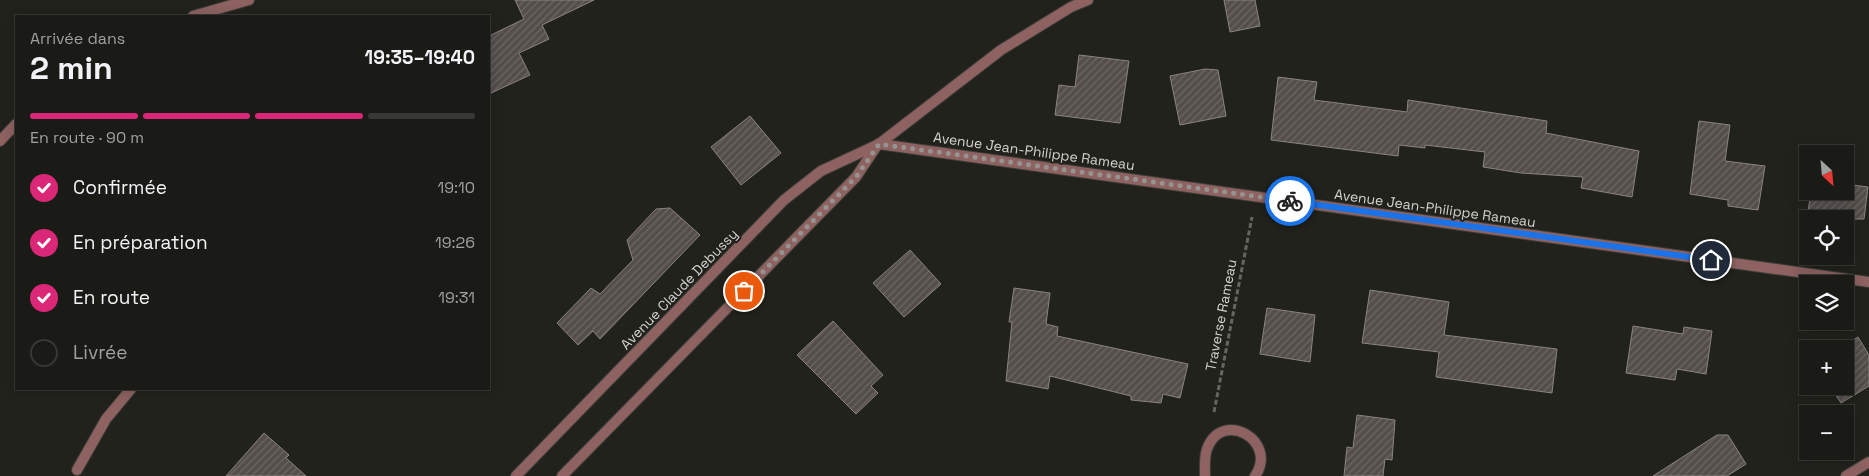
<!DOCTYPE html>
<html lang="fr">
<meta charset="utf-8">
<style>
body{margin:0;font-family:"Space Grotesk",sans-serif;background:#23231f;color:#f1f3f6;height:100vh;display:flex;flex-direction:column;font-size:19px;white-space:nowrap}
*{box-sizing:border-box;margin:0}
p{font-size:16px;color:#9fa1a1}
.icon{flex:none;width:28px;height:28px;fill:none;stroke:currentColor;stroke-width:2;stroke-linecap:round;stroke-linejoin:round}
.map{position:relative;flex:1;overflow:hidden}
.details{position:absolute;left:15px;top:15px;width:475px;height:375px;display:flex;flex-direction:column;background:#1a1a16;border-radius:0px;box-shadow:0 2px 12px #0003,0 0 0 1px #383835}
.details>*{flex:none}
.needle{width:32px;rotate:154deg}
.tools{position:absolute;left:1799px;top:145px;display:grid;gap:10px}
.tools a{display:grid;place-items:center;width:55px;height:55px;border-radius:0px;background:#1a1a16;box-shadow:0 2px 12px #0003,0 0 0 1px #383835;font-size:25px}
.pin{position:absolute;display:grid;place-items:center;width:42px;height:42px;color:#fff;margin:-21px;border:2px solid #fff;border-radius:50%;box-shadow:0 1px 5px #0007}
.courier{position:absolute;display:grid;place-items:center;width:50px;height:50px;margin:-25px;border:4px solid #1a73e8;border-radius:50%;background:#fff;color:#222;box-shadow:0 1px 6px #0007}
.headline em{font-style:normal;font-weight:800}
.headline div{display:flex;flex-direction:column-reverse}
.headline{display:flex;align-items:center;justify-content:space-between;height:85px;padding:0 15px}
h1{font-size:32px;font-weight:800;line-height:38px}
.bar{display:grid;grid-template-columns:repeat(4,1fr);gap:8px 5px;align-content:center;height:60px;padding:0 15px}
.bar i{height:6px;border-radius:4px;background:#383835}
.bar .current{background:#db2777}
.bar p{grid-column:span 4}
ol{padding:0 15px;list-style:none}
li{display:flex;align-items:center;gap:15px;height:55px}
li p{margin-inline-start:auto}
li .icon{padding:5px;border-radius:50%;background:#db2777;color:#fff;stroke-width:4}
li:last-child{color:#9fa1a1}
li i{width:28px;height:28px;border:2px solid #383835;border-radius:50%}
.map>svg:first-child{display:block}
</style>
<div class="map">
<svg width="1869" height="476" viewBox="0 0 1869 476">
<defs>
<pattern id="building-hatch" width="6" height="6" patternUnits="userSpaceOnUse" patternTransform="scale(1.25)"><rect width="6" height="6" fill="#544e4b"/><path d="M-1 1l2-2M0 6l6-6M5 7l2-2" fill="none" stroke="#6c6764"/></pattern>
</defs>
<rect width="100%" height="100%" fill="#22221d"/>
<!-- building -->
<g fill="url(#building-hatch)" stroke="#8a8381">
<polygon points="515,0 594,0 542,25 549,39 519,53 530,75 489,94 489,36 524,19"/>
<polygon points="1224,0 1255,0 1260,26 1230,32"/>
<polygon points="1079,55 1129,61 1120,123 1055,115 1059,85 1075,87"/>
<polygon points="1205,69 1218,70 1226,116 1180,125 1170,76"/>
<polygon points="1278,77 1317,82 1314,100 1407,112 1408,100 1547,121 1546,133 1639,151 1632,197 1581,188 1583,177 1521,173 1483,167 1485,152 1425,145 1425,148 1399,145 1398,156 1271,140"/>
<polygon points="750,116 781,153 741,185 711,147"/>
<polygon points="1699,121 1730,125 1725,161 1765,166 1758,210 1728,206 1728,200 1690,194"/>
<polygon points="1845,184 1868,187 1864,219 1807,219 1811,191 1845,191"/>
<polygon points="670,208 700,235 600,339 593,331 578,345 557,323 591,288 600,294 633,260 627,240 656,209"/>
<polygon points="910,250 941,284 904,317 873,283"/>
<polygon points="1014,288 1050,293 1046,324 1058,327 1057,336 1188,364 1180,398 1163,394 1161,403 1131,400 1131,396 1050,376 1048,389 1006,381 1012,322 1009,322"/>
<polygon points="1370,290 1449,302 1444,335 1557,349 1552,393 1436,377 1439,352 1362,343"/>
<polygon points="1267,308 1315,315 1310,362 1260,354"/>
<polygon points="833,321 883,375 871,386 878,393 856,414 797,355"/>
<polygon points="1633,326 1683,334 1684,327 1712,331 1706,374 1677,369 1675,380 1626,373"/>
<polygon points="1858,337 1869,355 1869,386 1841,403 1830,386 1845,386 1845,349 1839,349"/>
<polygon points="1357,415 1395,420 1392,460 1385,459 1383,476 1344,476 1347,447 1353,448"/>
<polygon points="264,433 289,455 286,458 306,476 226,476"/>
<polygon points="1717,435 1728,435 1746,464 1727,476 1653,476"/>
</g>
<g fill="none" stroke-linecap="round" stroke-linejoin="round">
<!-- service casing -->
<g stroke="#3e3e39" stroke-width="12">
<polyline id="service" points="77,470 106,419 131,389"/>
</g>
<!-- minor casing -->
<g stroke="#3e3e39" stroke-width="12">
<g id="minor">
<polyline points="193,16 249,0"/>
<polyline points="0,141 16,124"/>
<polyline points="879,144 1869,282"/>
<polyline points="516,476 784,200 821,171 879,144 1001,50 1071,7 1088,0"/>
<polyline points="562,476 856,177 878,144"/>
<path d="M1205 476C1205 467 1204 457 1207 449 1222 408 1279 441 1255 476"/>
<polyline points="1846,476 1869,462"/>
</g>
</g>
<!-- path -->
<polyline stroke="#666561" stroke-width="3" stroke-dasharray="5 2.5" stroke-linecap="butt" points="1214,412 1252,217"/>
<!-- service -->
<use href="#service" stroke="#8d6261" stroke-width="10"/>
<!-- minor -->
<use href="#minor" stroke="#8d6261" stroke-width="10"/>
</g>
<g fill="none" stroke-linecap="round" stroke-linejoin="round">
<!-- done -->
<polyline stroke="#959491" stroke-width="5" stroke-dasharray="0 9" points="744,291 856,177 879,144 1290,201"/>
<!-- route -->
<polyline stroke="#1a73e8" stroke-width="6" points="1290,201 1711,260"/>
</g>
<g text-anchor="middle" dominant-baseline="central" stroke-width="4" stroke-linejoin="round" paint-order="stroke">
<!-- street labels -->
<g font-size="14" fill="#d3d2cf" stroke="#22221d">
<text transform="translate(1034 151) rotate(8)">Avenue Jean-Philippe Rameau</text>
<text transform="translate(1435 208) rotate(8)">Avenue Jean-Philippe Rameau</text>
<text transform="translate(679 289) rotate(-46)">Avenue Claude Debussy</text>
<text transform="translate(1221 315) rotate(-79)">Traverse Rameau</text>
</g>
</g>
</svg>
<div class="tools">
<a><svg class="needle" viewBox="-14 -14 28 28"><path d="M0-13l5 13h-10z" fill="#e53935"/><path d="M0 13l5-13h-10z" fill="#9fa1a1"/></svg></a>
<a><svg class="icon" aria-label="locate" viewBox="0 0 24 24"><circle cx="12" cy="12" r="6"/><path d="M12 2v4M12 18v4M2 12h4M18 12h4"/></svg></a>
<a><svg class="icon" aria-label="layers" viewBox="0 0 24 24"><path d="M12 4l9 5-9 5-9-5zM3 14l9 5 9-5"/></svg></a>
<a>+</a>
<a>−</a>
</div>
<div class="pin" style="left:744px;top:291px;background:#ea580c"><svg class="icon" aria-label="bag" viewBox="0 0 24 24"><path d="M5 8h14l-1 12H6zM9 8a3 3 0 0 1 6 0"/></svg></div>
<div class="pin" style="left:1711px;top:260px;background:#1f2937"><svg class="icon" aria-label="home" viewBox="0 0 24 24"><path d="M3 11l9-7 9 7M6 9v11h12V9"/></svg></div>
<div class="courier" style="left:1290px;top:201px"><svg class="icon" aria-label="bike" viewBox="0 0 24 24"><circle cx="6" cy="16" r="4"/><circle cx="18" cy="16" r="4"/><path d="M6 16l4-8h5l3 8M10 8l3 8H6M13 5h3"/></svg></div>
<section class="details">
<div class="headline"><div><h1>2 min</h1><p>Arrivée dans</p></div><em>19:35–19:40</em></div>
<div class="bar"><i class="current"></i><i class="current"></i><i class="current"></i><i></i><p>En route · 90 m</p></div>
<ol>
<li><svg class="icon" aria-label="check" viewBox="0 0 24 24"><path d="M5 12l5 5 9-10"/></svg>Confirmée<p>19:10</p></li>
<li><svg class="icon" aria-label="check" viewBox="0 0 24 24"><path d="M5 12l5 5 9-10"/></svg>En préparation<p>19:26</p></li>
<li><svg class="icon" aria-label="check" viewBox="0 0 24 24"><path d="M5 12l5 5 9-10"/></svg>En route<p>19:31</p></li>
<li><i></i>Livrée</li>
</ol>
</section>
</div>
